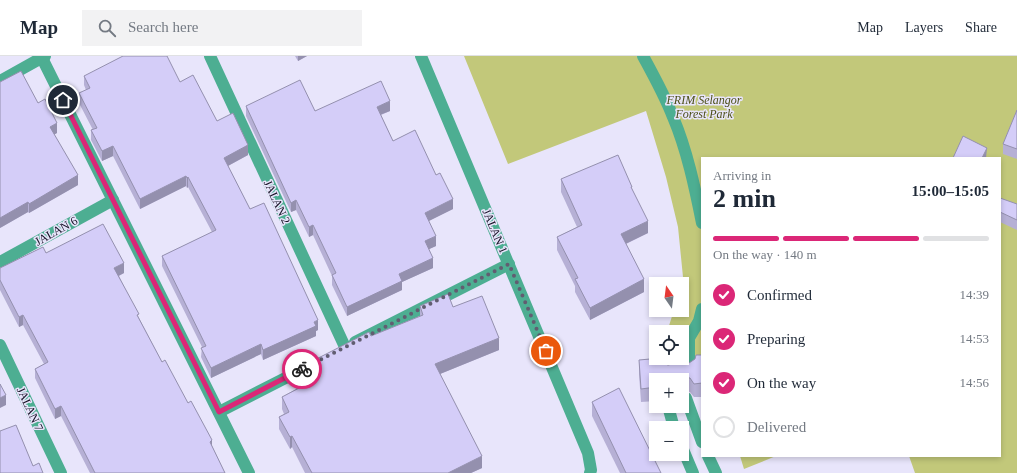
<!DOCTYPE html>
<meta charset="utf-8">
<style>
body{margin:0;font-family:"Times New Roman",serif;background:#f2f2f3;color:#1f2937;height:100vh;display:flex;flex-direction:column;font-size:15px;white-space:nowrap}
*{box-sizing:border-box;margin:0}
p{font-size:13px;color:#747a83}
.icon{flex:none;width:22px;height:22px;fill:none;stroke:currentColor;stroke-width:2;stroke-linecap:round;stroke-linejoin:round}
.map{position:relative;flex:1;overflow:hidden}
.details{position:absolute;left:701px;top:101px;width:300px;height:300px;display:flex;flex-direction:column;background:#fff;border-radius:0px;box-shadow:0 2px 6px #0003}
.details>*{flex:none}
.needle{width:26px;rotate:346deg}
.controls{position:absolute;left:649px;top:221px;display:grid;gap:8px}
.controls a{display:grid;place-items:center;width:40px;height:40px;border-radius:0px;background:#fff;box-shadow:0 2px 6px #0003;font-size:20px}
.pin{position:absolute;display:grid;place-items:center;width:34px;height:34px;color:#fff;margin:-17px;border:2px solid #fff;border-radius:50%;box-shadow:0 1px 4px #0007}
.courier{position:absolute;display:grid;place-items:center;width:40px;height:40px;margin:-20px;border:3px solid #db2777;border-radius:50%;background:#fff;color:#222;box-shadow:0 1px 5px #0007}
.summary em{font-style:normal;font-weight:700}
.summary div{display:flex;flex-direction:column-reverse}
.summary{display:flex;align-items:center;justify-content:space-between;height:68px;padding:0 12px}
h1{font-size:26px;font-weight:700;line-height:30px}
.bar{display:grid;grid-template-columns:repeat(4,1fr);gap:6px 4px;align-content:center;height:48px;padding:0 12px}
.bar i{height:5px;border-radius:3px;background:#e0e1e3}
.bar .active{background:#db2777}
.bar p{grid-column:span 4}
ol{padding:0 12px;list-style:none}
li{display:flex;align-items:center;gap:12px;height:44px}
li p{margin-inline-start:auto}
li .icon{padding:4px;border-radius:50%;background:#db2777;color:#fff;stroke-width:4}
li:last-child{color:#747a83}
li i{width:22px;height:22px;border:2px solid #e0e1e3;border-radius:50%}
header{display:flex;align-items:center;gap:24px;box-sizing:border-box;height:56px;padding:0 20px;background:#fff;border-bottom:1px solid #e0e1e3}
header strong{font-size:19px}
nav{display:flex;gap:22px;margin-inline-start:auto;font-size:14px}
.search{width:280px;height:36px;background:#f2f2f3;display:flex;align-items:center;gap:10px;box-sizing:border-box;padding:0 14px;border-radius:0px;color:#747a83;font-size:15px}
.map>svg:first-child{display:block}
</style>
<header>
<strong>Map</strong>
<div class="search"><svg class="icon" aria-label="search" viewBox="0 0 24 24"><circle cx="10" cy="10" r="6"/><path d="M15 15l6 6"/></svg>Search here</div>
<nav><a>Map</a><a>Layers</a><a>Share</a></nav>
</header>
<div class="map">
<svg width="1017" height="417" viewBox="0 0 1017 417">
<rect width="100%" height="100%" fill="#e8e5fb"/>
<!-- green -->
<g fill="#c2c87a">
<polygon points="464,0 1017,0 1017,417 915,417 909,400 1000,400 1000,102 702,102 702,329 682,324 656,324 641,333 656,300 656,302 682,302 682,276 667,276 674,254 682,254 681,228 683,221 678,171 666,121 646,55 508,108"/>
<polygon points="740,400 776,400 744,413"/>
</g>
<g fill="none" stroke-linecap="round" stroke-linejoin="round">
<!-- street -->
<g stroke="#4dae92" stroke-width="12">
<polyline points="210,0 345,291"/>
<polyline points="421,0 588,397 591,414 590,417"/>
<path d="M643 0C654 20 665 40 673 61 687 94 695 132 702 167"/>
<polyline points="42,2 249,417"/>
<polyline points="0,25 45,0"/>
<polyline points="0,206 113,144"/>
<polyline points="689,283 689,313"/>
<polyline points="355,286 509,208"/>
<polyline points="0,289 61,417"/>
<polyline points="682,294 699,265 702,253"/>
<polyline points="686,342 702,386"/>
<polyline points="668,350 674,372"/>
<polyline points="219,356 307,311"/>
<polyline points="682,391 693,417"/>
<polyline points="708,400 716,417"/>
</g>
</g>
<!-- wall -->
<g fill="#b6b0d5">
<polygon points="295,0 307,0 298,5"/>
<polygon points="84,20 180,26 248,99 228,110 250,153 318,274 316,275 316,280 263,304 261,298 211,322 201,301 202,291 162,210 162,200 212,176 188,131 187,132 186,130 140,153 113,100 102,105 91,84 91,74 93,74 79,47 79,37 86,34 84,29"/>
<polygon points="38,47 57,77 54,78 78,129 29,157 28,156 0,172"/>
<polygon points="246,50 315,55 390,55 381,59 393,85 453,153 428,165 436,190 429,193 433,212 402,226 402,234 347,260 332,229 332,220 313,179 309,181 296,154 291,156 246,60"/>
<polygon points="1017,54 1017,103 1003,98 1003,88"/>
<polygon points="561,123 632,133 648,177 626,188 644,236 590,264 575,236 575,230 557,194 557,181 577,171 561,136"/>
<polygon points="1000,142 1017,148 1017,174 1000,166"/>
<polygon points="46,197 124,217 119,220 139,262 162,306 212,390 225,417 90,417 61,360 55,363 35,322 35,313 44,308 23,269 19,271 0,234 0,212"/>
<polygon points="420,250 453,251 499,294 440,318 482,412 471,417 305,417 292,391 290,393 279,373 279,361 284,358 282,353 282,341 296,333 293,327 293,315 371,280 420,260"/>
<polygon points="702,299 702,341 694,341 690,336 684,335 682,324 656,324 656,345 641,346 639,318 639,304 663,307 668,309 685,306 689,307"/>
<polygon points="592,346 661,417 620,417 592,360"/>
</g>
<!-- shaded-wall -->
<g fill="#9490ae">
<polygon points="298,0 307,0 298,5"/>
<polygon points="390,45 390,55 377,60 377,51"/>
<polygon points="57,67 57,77 50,81 50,71"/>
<polygon points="248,89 248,99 224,112 224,102"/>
<polygon points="113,90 113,100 102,105 102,95"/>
<polygon points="987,92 986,102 982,102"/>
<polygon points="78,119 78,129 29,157 29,148"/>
<polygon points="186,120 186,130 140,153 140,143"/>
<polygon points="188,121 188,131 187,132 187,122"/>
<polygon points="453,143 453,153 425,167 425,157"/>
<polygon points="296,144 296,154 291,156 291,147"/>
<polygon points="28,146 28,156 0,172 0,162"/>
<polygon points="648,165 648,177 621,190 621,178"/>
<polygon points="313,169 313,179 309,181 309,171"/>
<polygon points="436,180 436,190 425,195 425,185"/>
<polygon points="433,202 433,212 402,226 402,234 347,260 347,251 399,218"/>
<polygon points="124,207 124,217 114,222 114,212"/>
<polygon points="644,223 644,236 590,264 590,252"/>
<polygon points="23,259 23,269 19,271 19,261"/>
<polygon points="318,264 318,274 316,275 316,280 263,304 263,294"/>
<polygon points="499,282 499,294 435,320 435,308"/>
<polygon points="261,288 261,298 211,322 211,312"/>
<polygon points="684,321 684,335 682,336 682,324 680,324"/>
<polygon points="6,339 6,349 0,352 0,342"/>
<polygon points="61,350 61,360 55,363 55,353"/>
<polygon points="292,380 292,391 290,393 290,381"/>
<polygon points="212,384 212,394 210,386"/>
<polygon points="482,400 482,412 471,417 448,417"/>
</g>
<!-- building -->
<g fill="#d4cdf8" stroke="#9490ae">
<polygon points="123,0 167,0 180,26 193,19 217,65 233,57 248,89 224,102 250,153 264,147 318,264 314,266 316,270 263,294 261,288 211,312 201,292 206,290 162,200 216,174 188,121 187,122 186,120 140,143 113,90 102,95 91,74 97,72 79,37 90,32 84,20"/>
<polygon points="21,15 38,47 45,43 57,67 50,71 78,119 29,148 28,146 0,162 0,26"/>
<polygon points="300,24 315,55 381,25 390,45 377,51 393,85 415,74 436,119 440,117 453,143 425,157 436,180 425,185 433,202 399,218 402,225 347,251 332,219 336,217 313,169 309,171 296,144 291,147 246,50"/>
<polygon points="1017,54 1017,93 1003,88"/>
<polygon points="963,80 987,92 982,102 953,102"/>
<polygon points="618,99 632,131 631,131 648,165 621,178 644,223 590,252 575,223 578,222 557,181 582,169 561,123"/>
<polygon points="1000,142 1017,148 1017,164 1000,156"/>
<polygon points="103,168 124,207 114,212 139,258 137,259 162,306 165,304 188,347 191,345 212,384 210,386 225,417 95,417 61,350 55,353 35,313 48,306 23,259 19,261 0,224 0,212 43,191 46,197"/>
<polygon points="448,238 453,251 482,240 499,282 435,308 482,400 448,417 312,417 292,380 290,381 279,361 289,356 282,341 301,331 293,315 369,276 371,280 423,259 420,250"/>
<polygon points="696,299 702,299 702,327 694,328 690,322 684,321 680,324 656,324 656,331 641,333 639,304 661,302 663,307 668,309 672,308 677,302 682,302 682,301 685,306 689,307 695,303"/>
<polygon points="0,328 6,339 0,342"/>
<polygon points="619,332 661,417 626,417 592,346"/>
<polygon points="16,369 33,410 39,407 43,417 0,417 0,375"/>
</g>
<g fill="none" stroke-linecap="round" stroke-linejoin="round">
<!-- done -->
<polyline stroke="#615d71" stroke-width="4" stroke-dasharray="0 7.2" points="302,313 509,208 546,295"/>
<!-- route -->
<polyline stroke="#db2777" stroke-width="5" points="63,44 219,356 302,313"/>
</g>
<g text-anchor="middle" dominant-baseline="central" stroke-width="3" stroke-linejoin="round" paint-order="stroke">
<!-- park labels -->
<g font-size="12" font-style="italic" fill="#4c4f17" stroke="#e8e5fb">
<text x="704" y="44">FRIM Selangor<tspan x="704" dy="14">Forest Park</tspan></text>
</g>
<!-- street labels -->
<g font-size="12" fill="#181427" stroke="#e8e5fb">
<text transform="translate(277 146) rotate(65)">JALAN 2</text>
<text transform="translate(56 175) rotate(-29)">JALAN 6</text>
<text transform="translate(495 175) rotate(67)">JALAN 1</text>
<text transform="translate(30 353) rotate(65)">JALAN 7</text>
</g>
</g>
</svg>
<div class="controls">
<a><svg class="needle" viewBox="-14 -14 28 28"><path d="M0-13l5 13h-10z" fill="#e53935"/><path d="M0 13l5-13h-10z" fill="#747a83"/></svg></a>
<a><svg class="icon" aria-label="locate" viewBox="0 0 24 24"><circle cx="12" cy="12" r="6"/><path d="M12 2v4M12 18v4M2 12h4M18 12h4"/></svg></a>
<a>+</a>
<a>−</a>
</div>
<div class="pin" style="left:546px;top:295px;background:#ea580c"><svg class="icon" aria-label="bag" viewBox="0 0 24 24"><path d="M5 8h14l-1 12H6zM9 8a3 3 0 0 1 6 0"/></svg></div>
<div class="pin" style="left:63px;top:44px;background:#1f2937"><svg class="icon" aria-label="home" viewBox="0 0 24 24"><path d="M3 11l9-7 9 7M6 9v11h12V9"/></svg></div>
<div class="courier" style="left:302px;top:313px"><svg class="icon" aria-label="bike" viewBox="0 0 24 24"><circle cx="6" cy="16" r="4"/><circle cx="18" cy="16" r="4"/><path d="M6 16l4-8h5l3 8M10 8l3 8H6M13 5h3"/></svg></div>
<section class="details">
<div class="summary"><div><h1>2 min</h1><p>Arriving in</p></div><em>15:00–15:05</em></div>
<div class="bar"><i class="active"></i><i class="active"></i><i class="active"></i><i></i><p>On the way · 140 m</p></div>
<ol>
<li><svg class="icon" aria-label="check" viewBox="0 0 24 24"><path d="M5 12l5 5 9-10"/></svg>Confirmed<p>14:39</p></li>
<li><svg class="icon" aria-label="check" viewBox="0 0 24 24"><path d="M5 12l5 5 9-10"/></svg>Preparing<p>14:53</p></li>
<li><svg class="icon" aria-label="check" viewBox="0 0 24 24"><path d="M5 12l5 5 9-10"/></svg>On the way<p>14:56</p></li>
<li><i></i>Delivered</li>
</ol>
</section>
</div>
